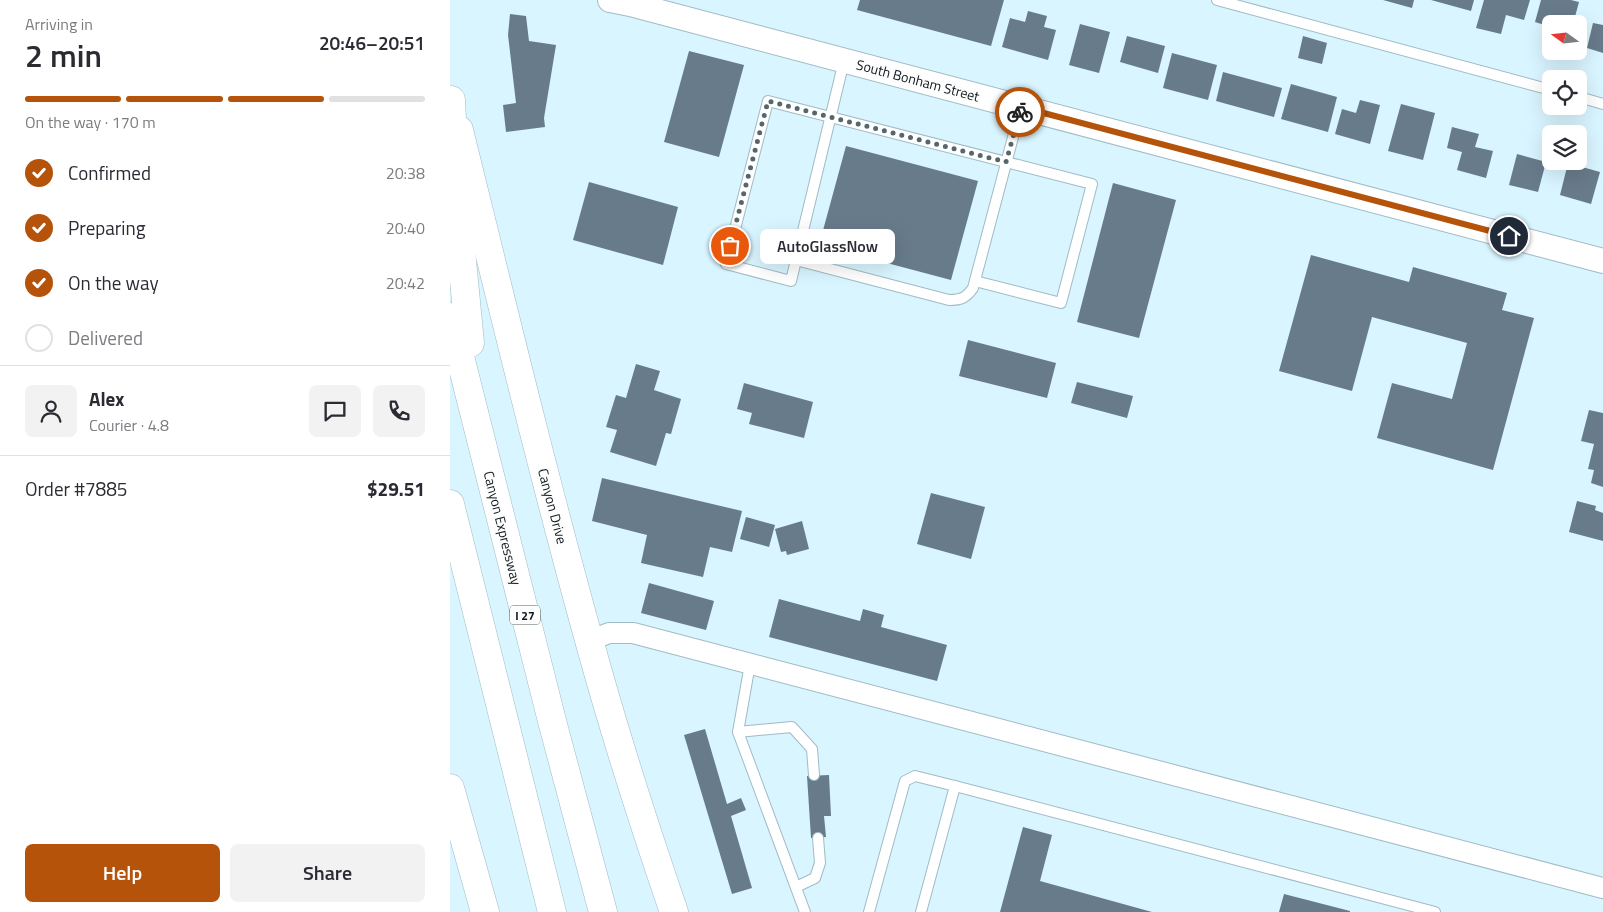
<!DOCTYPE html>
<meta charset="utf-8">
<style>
body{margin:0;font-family:"Titillium Web",sans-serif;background:#f2f2f3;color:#2b2b33;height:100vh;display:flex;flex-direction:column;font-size:19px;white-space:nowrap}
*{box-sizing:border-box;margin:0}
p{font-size:16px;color:#7c7c81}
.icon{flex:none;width:28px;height:28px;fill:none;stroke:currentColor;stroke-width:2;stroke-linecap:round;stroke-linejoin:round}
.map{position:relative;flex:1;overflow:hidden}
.details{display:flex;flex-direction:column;background:#fff;width:450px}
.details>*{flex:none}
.needle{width:32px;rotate:285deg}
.buttons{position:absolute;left:1092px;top:15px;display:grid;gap:10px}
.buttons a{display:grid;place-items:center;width:45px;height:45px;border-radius:8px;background:#fff;box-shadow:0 5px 20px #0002;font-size:25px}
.pin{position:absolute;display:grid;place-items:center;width:42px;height:42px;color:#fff;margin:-21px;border:2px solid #fff;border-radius:50%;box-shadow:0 1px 5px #0007}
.courier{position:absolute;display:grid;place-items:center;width:50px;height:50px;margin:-25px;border:4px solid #b45309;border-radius:50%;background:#fff;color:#222;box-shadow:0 1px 6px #0007}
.bubble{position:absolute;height:35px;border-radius:8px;background:#fff;box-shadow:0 5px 20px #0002;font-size:16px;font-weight:600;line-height:35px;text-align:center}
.head em{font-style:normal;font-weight:600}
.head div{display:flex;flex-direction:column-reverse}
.head{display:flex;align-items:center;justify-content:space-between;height:85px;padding:0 25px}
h1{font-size:32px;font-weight:600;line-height:38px}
.bar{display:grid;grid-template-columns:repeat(4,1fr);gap:8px 5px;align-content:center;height:60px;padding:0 25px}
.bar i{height:6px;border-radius:4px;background:#e1e1e2}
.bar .active{background:#b45309}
.bar p{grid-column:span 4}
.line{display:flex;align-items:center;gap:12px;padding:0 25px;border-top:1px solid #e1e1e2}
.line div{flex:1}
.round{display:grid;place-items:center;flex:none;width:52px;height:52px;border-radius:8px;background:#f2f2f3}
ol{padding:0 25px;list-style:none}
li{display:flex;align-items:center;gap:15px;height:55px}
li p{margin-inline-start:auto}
li .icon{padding:5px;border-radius:50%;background:#b45309;color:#fff;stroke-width:4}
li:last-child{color:#7c7c81}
li i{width:28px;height:28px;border:2px solid #e1e1e2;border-radius:50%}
.cta{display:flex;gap:10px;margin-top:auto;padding:10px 25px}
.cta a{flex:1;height:58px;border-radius:8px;background:#b45309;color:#fff;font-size:20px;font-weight:600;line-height:58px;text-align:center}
.cta a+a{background:#f2f2f3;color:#2b2b33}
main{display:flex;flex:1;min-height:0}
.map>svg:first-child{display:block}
</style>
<main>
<section class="details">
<div class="head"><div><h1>2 min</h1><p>Arriving in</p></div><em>20:46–20:51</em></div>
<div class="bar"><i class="active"></i><i class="active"></i><i class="active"></i><i></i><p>On the way · 170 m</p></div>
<ol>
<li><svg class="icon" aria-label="check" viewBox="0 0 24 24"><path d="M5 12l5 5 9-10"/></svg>Confirmed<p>20:38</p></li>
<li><svg class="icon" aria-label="check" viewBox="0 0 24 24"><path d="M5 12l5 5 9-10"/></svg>Preparing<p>20:40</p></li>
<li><svg class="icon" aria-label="check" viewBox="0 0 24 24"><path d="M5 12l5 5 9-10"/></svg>On the way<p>20:42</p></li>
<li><i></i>Delivered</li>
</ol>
<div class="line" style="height:90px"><a class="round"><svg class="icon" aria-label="person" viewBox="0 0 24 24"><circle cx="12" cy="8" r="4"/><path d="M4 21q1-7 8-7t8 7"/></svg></a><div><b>Alex</b><p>Courier · 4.8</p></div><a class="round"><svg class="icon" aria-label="chat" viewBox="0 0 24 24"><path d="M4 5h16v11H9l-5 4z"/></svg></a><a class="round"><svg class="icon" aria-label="phone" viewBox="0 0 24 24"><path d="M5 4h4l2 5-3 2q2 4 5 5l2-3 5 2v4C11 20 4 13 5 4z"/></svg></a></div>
<div class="line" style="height:65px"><div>Order #7885</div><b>$29.51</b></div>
<div class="cta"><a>Help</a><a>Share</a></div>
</section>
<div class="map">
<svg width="1153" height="912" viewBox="0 0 1153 912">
<rect width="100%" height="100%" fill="#d9f5ff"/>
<!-- building -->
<g fill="#687b8a">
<polygon points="410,0 554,0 541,46 407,10"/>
<polygon points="933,0 964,0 962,8"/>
<polygon points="981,0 1024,0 1021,11"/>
<polygon points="1034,0 1080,0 1074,20 1056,15 1051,34 1026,28"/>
<polygon points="1091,0 1121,0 1129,2 1123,24 1101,24 1101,27 1085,22"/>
<polygon points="578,11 597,16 594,27 606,30 598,60 552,47 560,18 575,22"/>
<polygon points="60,14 76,16 79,41 106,45 94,118 95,127 56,132 53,105 66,103 58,35"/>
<polygon points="1143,23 1153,25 1153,53 1137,48"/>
<polygon points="630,24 660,32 649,73 619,65"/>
<polygon points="677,36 715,46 708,73 670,62"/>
<polygon points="853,36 877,43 872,64 848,58"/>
<polygon points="239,51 294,65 269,157 214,142"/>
<polygon points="722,53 767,65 758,100 713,88"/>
<polygon points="773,72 832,88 824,117 766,101"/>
<polygon points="841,84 887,97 878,132 831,119"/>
<polygon points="910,100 930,105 920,144 885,134 892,109 906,113"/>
<polygon points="951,104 985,113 973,160 938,151"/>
<polygon points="1002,127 1029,134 1025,147 1043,151 1036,178 1007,170 1012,152 997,148"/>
<polygon points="396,146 528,181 501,280 369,245"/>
<polygon points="1067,154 1096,162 1088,192 1059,185"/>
<polygon points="1118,163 1150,172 1141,204 1110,195"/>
<polygon points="139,182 228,207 213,265 123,240"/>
<polygon points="663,183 726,200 689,338 627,322"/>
<polygon points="861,255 959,282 963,267 1057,293 1052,310 1084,318 1043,470 927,438 942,383 1002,399 1017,343 922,317 902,391 829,371"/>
<polygon points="518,340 606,363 597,398 509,376"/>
<polygon points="186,364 210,371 204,390 231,399 221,434 216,433 206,466 160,452 167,430 156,427 166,395 176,398"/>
<polygon points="627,382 683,396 677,418 621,403"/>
<polygon points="294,383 363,402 354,438 299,424 302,413 287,409"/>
<polygon points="1139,410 1153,413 1153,487 1141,483 1144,470 1138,469 1144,444 1131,441"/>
<polygon points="152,478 292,511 282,552 260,547 253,577 191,563 197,535 142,521"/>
<polygon points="481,493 535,507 521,559 467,544"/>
<polygon points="1127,501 1146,506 1145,510 1153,513 1153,541 1119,532"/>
<polygon points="296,517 325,525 319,547 290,539"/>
<polygon points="352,521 359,549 337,555 336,551 331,552 325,529"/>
<polygon points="199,583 264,601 256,630 191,613"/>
<polygon points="329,599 410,621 413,609 434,615 431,627 497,645 487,681 319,637"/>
<polygon points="255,729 277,804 291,798 296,810 281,816 302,888 282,894 234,735"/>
<polygon points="379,775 381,816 374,816 376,837 361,838 357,776"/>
<polygon points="573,827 602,835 590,881 702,912 550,912"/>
<polygon points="834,894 900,911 900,912 829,912"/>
</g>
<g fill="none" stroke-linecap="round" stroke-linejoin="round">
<!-- service casing -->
<g stroke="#a0bbc4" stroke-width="12">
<g id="service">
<polyline points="767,0 1101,90"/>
<path d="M394 61 346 260 499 300C511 300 516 298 523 288L571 107"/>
<polyline points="1129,97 1153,104"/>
<polyline points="346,260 341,281 276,264 318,101 642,184 611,303 525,281"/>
<polyline points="300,664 288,732 355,912"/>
<polyline points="288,732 342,727 362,749 364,775"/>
<polyline points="505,786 985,912"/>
<polyline points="346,887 365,878 370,863 368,838"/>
<polyline points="419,912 455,781 465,776 505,786 471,912"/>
</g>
</g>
<!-- minor casing -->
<g stroke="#a0bbc4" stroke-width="22">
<polyline id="minor" points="139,641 159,633 183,633 1153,888"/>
</g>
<!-- tertiary casing -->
<g stroke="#a0bbc4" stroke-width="26">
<polyline id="tertiary" points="160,0 180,4 1153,261"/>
</g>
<!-- secondary casing -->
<g stroke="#a0bbc4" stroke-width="29">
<g id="secondary">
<path d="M9 130C51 300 92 471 139 640 164 731 193 822 224 912"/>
<polyline points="0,788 35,912"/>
</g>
</g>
<!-- motorway casing -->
<g stroke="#a0bbc4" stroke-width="29">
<g id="motorway">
<polyline points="1,100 6,198 20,343"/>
<polyline points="0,317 102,721 153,912"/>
<polyline points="0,504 102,912"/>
</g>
</g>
<!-- service -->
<use href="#service" stroke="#fff" stroke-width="10"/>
<!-- minor -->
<use href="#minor" stroke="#fff" stroke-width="20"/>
<!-- tertiary -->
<use href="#tertiary" stroke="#fff" stroke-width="24"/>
<!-- secondary -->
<use href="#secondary" stroke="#fff" stroke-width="28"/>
<!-- motorway -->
<use href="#motorway" stroke="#fff" stroke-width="28"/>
</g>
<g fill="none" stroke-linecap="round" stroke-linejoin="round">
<!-- done -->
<polyline stroke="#56676c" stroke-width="5" stroke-dasharray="0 9" points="280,246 318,101 556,162 570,112"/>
<!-- route -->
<polyline stroke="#b45309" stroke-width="6" points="570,112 571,107 1059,236"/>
</g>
<g text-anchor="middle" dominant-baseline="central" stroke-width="5" stroke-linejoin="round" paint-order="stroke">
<!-- shield labels -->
<rect fill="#fdfdfd" stroke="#575e60" stroke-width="1" x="60" y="605.5" width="30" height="19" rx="4"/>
<g font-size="12" font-weight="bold" fill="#101a1d">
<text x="75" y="615">I 27</text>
</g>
<!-- street labels -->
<g font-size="14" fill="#101a1d" stroke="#fdfdfd">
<text transform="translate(468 80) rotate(15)">South Bonham Street</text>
<text transform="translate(103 506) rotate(75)">Canyon Drive</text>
<text transform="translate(53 528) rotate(76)">Canyon Expressway</text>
</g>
</g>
</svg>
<div class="buttons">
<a><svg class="needle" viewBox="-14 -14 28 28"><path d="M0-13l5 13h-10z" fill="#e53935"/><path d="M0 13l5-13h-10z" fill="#7c7c81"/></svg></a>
<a><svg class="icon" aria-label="locate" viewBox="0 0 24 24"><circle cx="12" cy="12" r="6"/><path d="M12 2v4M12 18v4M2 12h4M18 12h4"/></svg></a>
<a><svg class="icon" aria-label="layers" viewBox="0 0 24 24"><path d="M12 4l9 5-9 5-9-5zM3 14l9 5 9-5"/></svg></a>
</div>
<div class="pin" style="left:280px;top:246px;background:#ea580c"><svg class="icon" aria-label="bag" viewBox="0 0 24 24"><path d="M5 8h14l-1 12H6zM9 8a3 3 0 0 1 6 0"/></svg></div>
<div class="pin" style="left:1059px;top:236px;background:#1f2937"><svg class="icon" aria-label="home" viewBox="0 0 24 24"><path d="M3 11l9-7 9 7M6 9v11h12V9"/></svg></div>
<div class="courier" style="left:570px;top:112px"><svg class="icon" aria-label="bike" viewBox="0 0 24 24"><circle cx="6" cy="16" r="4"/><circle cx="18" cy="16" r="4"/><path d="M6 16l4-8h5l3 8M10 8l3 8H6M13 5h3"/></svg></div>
<div class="bubble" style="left:310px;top:229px;width:135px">AutoGlassNow</div>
</div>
</main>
